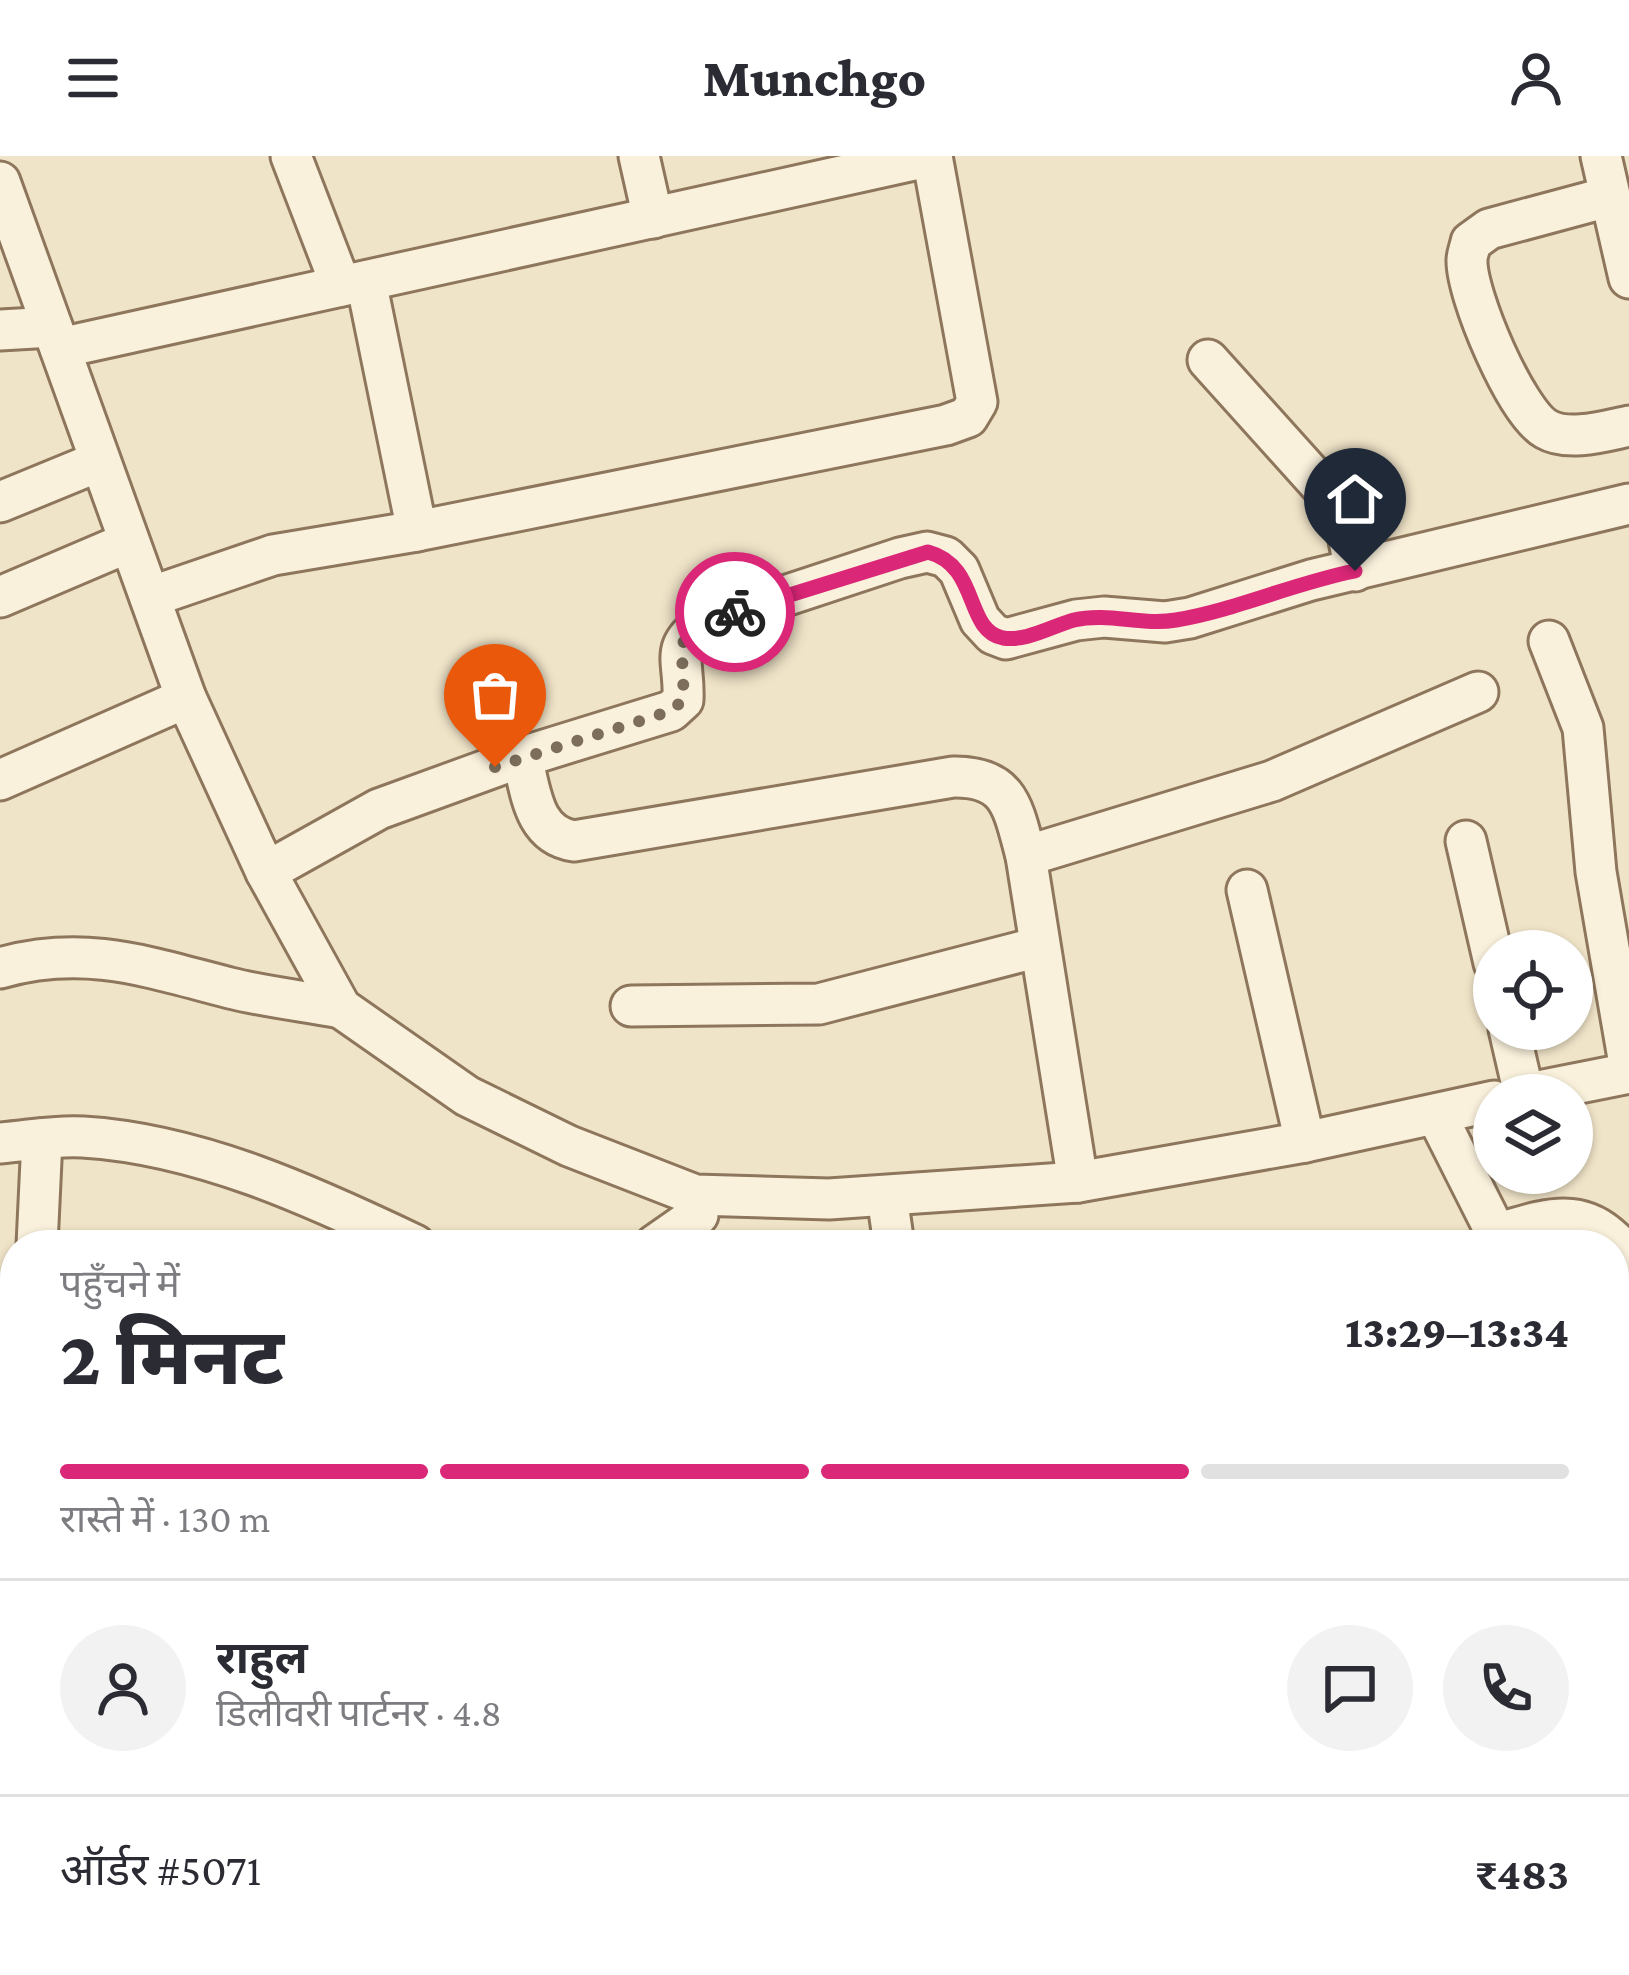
<!DOCTYPE html>
<html lang="hi">
<meta charset="utf-8">
<style>
body{margin:0;font-family:"Crimson Pro","Noto Sans Devanagari",serif;background:#f2f2f3;color:#2b2b33;height:100vh;display:flex;flex-direction:column;font-size:45px;white-space:nowrap}
*{box-sizing:border-box;margin:0}
p{font-size:39px;color:#7c7c81}
.icon{flex:none;width:66px;height:66px;fill:none;stroke:currentColor;stroke-width:2;stroke-linecap:round;stroke-linejoin:round}
.map{position:relative;flex:1;overflow:hidden}
.side{position:absolute;left:0px;top:1074px;width:1629px;height:747px;display:flex;flex-direction:column;background:#fff;border-radius:48px 48px 0 0;box-shadow:0 3px 9px #0004}
.side>*{flex:none}
.fabs{position:absolute;left:1473px;top:774px;display:grid;gap:24px}
.fabs a{display:grid;place-items:center;width:120px;height:120px;border-radius:50%;background:#fff;box-shadow:0 3px 9px #0004;font-size:60px}
.pin{position:absolute;display:grid;place-items:center;width:102px;height:102px;color:#fff;margin:-123px -51px;border-radius:50% 50% 50% 0;rotate:-45deg;box-shadow:0 0 12px #0007}
.pin .icon{rotate:45deg}
.courier{position:absolute;display:grid;place-items:center;width:120px;height:120px;margin:-60px;border:9px solid #db2777;border-radius:50%;background:#fff;color:#222;box-shadow:0 3px 15px #0007}
.overview em{font-style:normal;font-weight:800}
.overview div{display:flex;flex-direction:column-reverse}
.overview{display:flex;align-items:center;justify-content:space-between;height:204px;padding:0 60px}
h1{font-size:78px;font-weight:800;line-height:90px}
.bar{display:grid;grid-template-columns:repeat(4,1fr);gap:18px 12px;align-content:center;height:144px;padding:0 60px}
.bar i{height:15px;border-radius:9px;background:#e1e1e2}
.bar .active{background:#db2777}
.bar p{grid-column:span 4}
.line{display:flex;align-items:center;gap:30px;padding:0 60px;border-top:3px solid #e1e1e2}
.line div{flex:1}
.round{display:grid;place-items:center;flex:none;width:126px;height:126px;border-radius:63px;background:#f2f2f3}
header{display:flex;justify-content:space-between;align-items:center;height:156px;padding:0 60px;background:#fff;font-size:54px;font-weight:800}
.map>svg:first-child{display:block}
</style>
<header><svg class="icon" aria-label="menu" viewBox="0 0 24 24"><path d="M4 6h16M4 12h16M4 18h16"/></svg>Munchgo<svg class="icon" aria-label="person" viewBox="0 0 24 24"><circle cx="12" cy="8" r="4"/><path d="M4 21q1-7 8-7t8 7"/></svg></header>
<div class="map">
<svg width="1629" height="1819" viewBox="0 0 1629 1819">
<rect width="100%" height="100%" fill="#f0e4c8"/>
<g fill="none" stroke-linecap="round" stroke-linejoin="round">
<!-- street casing -->
<g stroke="#8d765c" stroke-width="45">
<g id="street">
<polyline points="291,0 341,130"/>
<polyline points="639,0 653,62"/>
<polyline points="1601,0 1629,122"/>
<polyline points="0,26 186,542 266,716 341,852 467,940 569,990 695,1039 829,1043 1078,1026 1305,986 1494,945"/>
<path d="M1608 41 1489 73 1471 86C1470 92 1467 98 1467 104 1466 139 1516 256 1546 273 1568 286 1605 275 1629 270"/>
<polyline points="366,125 417,375 946,269 968,261 977,246 932,0"/>
<polyline points="0,174 52,171"/>
<polyline points="60,192 932,0"/>
<polyline points="1208,204 1343,354 1355,415"/>
<polyline points="0,346 100,305"/>
<polyline points="0,441 129,386"/>
<polyline points="150,441 273,399 417,375"/>
<polyline points="1549,485 1583,572 1596,716 1629,908"/>
<path d="M522 601C531 636 533 679 574 685L953 621C1010 620 1013 652 1026 700L1078 1026"/>
<polyline points="0,624 186,542"/>
<polyline points="1466,685 1494,807"/>
<polyline points="1026,700 1272,625 1478,536"/>
<path d="M266 716 379 653 522 601 671 555 683 544C685 503 668 492 706 466L900 402 927 396 946 401 959 414 980 464 993 478 1006 483 1076 464 1104 461 1165 466 1190 462 1311 424 1629 348"/>
<polyline points="1247,734 1305,986"/>
<path d="M0 812C85 788 148 811 230 832 266 841 304 845 341 852"/>
<polyline points="631,850 819,848 1039,791"/>
<polyline points="1509,873 1524,938"/>
<polyline points="1519,939 1629,917"/>
<polyline points="1436,958 1502,1089"/>
<path d="M0 987C27 985 56 979 83 981 199 988 312 1040 415 1089"/>
<polyline points="887,1040 894,1089"/>
<path d="M1496 1078C1552 1061 1590 1047 1629 1103"/>
<polyline points="37,1089 42,983"/>
<polyline points="655,1089 698,1059"/>
<polyline points="0,1163 15,1164"/>
<polyline points="1614,1274 1629,1296"/>
<polyline points="0,1356 15,1354"/>
<polyline points="1614,1377 1629,1374"/>
<polyline points="0,1455 15,1452"/>
<polyline points="0,1549 15,1548"/>
<polyline points="1614,1588 1629,1620"/>
<polyline points="1614,1783 1629,1779"/>
<polyline points="0,1804 15,1800"/>
<polyline points="246,1806 247,1819"/>
<polyline points="1448,1806 1451,1819"/>
<polyline points="807,1819 889,1806"/>
<polyline points="1482,1819 1529,1806"/>
</g>
</g>
<!-- street -->
<use href="#street" stroke="#faf1dc" stroke-width="39"/>
</g>
<g fill="none" stroke-linecap="round" stroke-linejoin="round">
<!-- done -->
<path stroke="#7c6e5b" stroke-width="12" stroke-dasharray="0 21.6" d="M495 611 671 555 683 544C686 483 664 480 735 456"/>
<!-- route -->
<path stroke="#db2777" stroke-width="15" d="M735 456 928 396C980 410 964 474 1003 482 1026 486 1052 470 1074 464 1109 456 1142 470 1176 464 1236 454 1294 427 1355 415"/>
</g>
</svg>
<div class="fabs">
<a><svg class="icon" aria-label="locate" viewBox="0 0 24 24"><circle cx="12" cy="12" r="6"/><path d="M12 2v4M12 18v4M2 12h4M18 12h4"/></svg></a>
<a><svg class="icon" aria-label="layers" viewBox="0 0 24 24"><path d="M12 4l9 5-9 5-9-5zM3 14l9 5 9-5"/></svg></a>
</div>
<div class="pin" style="left:495px;top:611px;background:#ea580c"><svg class="icon" aria-label="bag" viewBox="0 0 24 24"><path d="M5 8h14l-1 12H6zM9 8a3 3 0 0 1 6 0"/></svg></div>
<div class="pin" style="left:1355px;top:415px;background:#1f2937"><svg class="icon" aria-label="home" viewBox="0 0 24 24"><path d="M3 11l9-7 9 7M6 9v11h12V9"/></svg></div>
<div class="courier" style="left:735px;top:456px"><svg class="icon" aria-label="bike" viewBox="0 0 24 24"><circle cx="6" cy="16" r="4"/><circle cx="18" cy="16" r="4"/><path d="M6 16l4-8h5l3 8M10 8l3 8H6M13 5h3"/></svg></div>
<section class="side">
<div class="overview"><div><h1>2 मिनट</h1><p>पहुँचने में</p></div><em>13:29–13:34</em></div>
<div class="bar"><i class="active"></i><i class="active"></i><i class="active"></i><i></i><p>रास्ते में · 130 m</p></div>
<div class="line" style="height:216px"><a class="round"><svg class="icon" aria-label="person" viewBox="0 0 24 24"><circle cx="12" cy="8" r="4"/><path d="M4 21q1-7 8-7t8 7"/></svg></a><div><b>राहुल</b><p>डिलीवरी पार्टनर · 4.8</p></div><a class="round"><svg class="icon" aria-label="chat" viewBox="0 0 24 24"><path d="M4 5h16v11H9l-5 4z"/></svg></a><a class="round"><svg class="icon" aria-label="phone" viewBox="0 0 24 24"><path d="M5 4h4l2 5-3 2q2 4 5 5l2-3 5 2v4C11 20 4 13 5 4z"/></svg></a></div>
<div class="line" style="height:156px"><div>ऑर्डर #5071</div><b>₹483</b></div>
</section>
</div>
